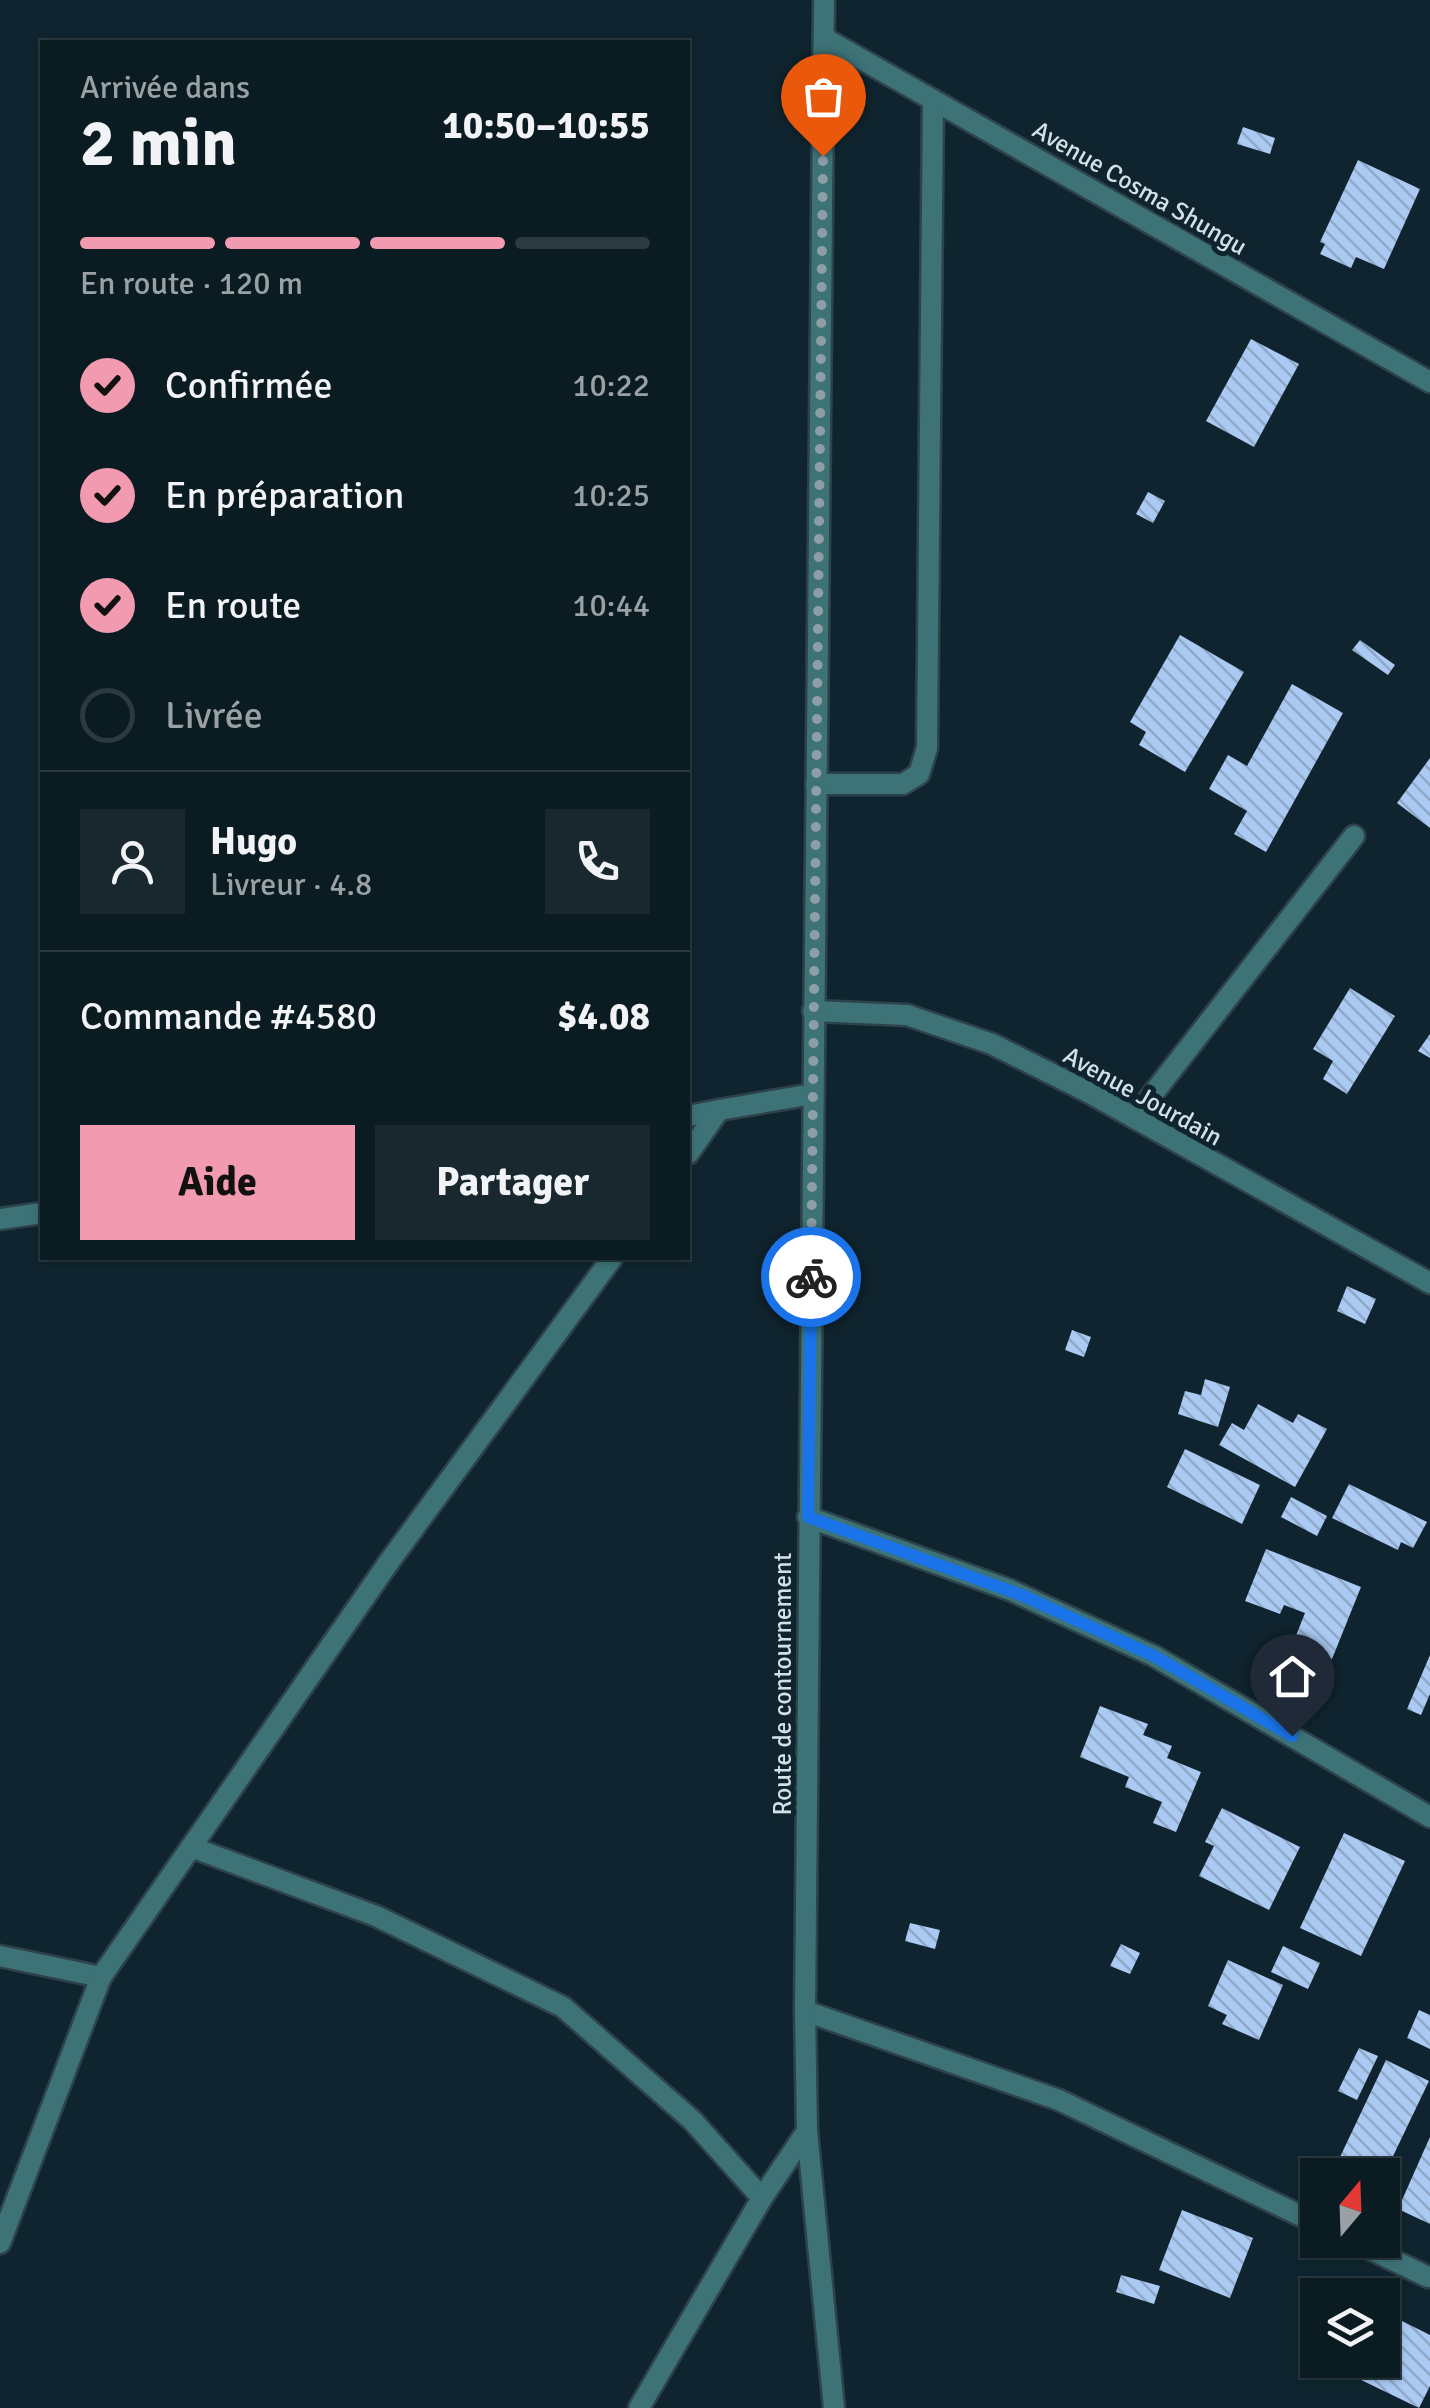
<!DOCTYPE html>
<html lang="fr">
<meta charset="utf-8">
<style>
body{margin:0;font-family:Signika,sans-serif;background:#19282f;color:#f1f3f6;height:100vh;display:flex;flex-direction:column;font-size:38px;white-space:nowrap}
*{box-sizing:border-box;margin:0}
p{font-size:32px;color:#9aa1a5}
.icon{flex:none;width:55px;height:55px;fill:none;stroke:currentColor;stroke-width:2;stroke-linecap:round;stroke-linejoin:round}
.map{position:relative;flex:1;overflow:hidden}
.side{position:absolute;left:40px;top:40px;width:650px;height:1220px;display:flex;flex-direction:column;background:#0b1b22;border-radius:0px;box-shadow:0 2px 8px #0004,0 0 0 2px #2b3940}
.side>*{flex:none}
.needle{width:65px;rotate:19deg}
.controls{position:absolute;left:1300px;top:2158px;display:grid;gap:20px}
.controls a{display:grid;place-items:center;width:100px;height:100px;border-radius:0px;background:#0b1b22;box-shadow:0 2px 8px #0004,0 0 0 2px #2b3940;font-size:50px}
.pin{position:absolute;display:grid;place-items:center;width:85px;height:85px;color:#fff;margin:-102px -42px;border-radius:50% 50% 50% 0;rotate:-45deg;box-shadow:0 0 10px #0007}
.pin .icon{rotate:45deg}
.courier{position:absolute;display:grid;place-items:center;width:100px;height:100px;margin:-50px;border:8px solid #1a73e8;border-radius:50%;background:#fff;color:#222;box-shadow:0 2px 12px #0007}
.headline em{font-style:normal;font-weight:800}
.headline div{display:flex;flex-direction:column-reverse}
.headline{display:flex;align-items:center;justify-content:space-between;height:170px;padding:0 40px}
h1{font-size:65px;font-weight:800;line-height:75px}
.bar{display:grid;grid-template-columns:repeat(4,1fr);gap:15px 10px;align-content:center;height:120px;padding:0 40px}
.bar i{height:12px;border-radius:8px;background:#2b3940}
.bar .selected{background:#f29aaf}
.bar p{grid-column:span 4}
.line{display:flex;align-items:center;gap:25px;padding:0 40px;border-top:2px solid #2b3940}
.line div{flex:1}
.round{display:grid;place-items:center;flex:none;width:105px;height:105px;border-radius:0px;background:#19282f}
ol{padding:0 40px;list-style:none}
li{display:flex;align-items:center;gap:30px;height:110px}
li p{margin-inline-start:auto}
li .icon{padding:10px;border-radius:50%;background:#f29aaf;color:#111;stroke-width:4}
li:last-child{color:#9aa1a5}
li i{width:55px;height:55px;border:5px solid #2b3940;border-radius:50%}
.action{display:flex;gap:20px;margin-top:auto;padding:20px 40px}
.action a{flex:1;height:115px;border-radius:0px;background:#f29aaf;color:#111;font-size:40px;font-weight:800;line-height:115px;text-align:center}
.action a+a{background:#19282f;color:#f1f3f6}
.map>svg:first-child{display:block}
</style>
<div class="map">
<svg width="1430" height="2408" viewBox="0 0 1430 2408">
<defs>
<pattern id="building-back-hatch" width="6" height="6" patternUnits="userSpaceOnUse" patternTransform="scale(2.5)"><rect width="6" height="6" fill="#aac9f3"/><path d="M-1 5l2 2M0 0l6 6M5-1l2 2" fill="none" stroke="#8fa8c8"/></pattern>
</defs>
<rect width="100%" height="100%" fill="#0f242e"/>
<!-- building -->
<g fill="url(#building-back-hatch)">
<polygon points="1243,127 1275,138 1270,154 1237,144"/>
<polygon points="1358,160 1420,189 1384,269 1356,257 1351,268 1320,254 1325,244 1320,242"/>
<polygon points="1251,339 1299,364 1254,447 1206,421"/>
<polygon points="1148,492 1165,501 1153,523 1136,514"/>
<polygon points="1180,635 1244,672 1185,772 1139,745 1146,732 1130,722"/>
<polygon points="1360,640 1395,665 1388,675 1352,650"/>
<polygon points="1292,684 1343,713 1266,852 1234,834 1247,811 1209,789 1228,755 1247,766"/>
<polygon points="1430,758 1430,828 1397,803"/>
<polygon points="1350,988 1395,1016 1347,1094 1323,1079 1333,1061 1313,1049"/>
<polygon points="1430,1034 1430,1058 1418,1051"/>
<polygon points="1347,1286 1376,1299 1365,1324 1337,1311"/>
<polygon points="1072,1330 1091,1337 1084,1357 1065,1350"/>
<polygon points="1205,1379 1230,1387 1218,1427 1178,1414 1185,1391 1201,1395"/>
<polygon points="1258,1404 1293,1423 1298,1414 1327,1429 1295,1487 1219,1445 1232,1423 1244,1430"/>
<polygon points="1185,1449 1260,1485 1242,1524 1167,1487"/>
<polygon points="1349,1484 1427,1522 1413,1548 1401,1542 1398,1550 1332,1518"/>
<polygon points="1291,1497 1327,1516 1317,1536 1281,1517"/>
<polygon points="1266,1549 1361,1587 1332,1659 1293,1643 1305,1613 1284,1605 1280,1614 1245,1601"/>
<polygon points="1430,1655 1430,1694 1421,1715 1407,1709"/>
<polygon points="1100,1706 1148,1724 1143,1735 1172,1746 1167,1758 1201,1772 1176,1832 1153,1823 1162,1802 1125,1787 1129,1777 1080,1757"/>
<polygon points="1222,1808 1300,1847 1269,1910 1199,1876 1214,1846 1205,1842"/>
<polygon points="1344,1833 1405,1861 1361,1956 1300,1928"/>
<polygon points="910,1923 940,1930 935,1949 905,1941"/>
<polygon points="1121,1944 1140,1953 1130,1974 1110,1966"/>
<polygon points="1283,1946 1320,1963 1308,1989 1271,1972"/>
<polygon points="1228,1960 1283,1985 1259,2040 1222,2024 1227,2015 1208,2006"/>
<polygon points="1419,2010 1430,2015 1430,2049 1407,2038"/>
<polygon points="1359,2048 1378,2056 1357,2100 1338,2091"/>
<polygon points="1386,2060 1429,2081 1384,2175 1376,2175 1340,2157"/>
<polygon points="1430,2137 1430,2224 1398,2209"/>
<polygon points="1182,2210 1253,2238 1230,2298 1159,2270"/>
<polygon points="1121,2275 1160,2286 1154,2304 1116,2292"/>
<polygon points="1382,2311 1430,2335 1430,2386 1419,2408 1326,2363 1328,2360 1382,2360"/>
</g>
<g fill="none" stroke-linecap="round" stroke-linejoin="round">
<!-- service casing -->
<g stroke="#2e424b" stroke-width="25">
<g id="service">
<polyline points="1134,1118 1354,836"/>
<polyline points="191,1847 376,1916 563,2007 692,2120 762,2198"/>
<polyline points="639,2408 762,2198 807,2131"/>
</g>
</g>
<!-- minor casing -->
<g stroke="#2e424b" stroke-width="25">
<g id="minor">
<polyline points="824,38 1430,382"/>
<polyline points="816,784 903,784 919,774 927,748 933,100"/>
<polyline points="813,1011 907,1015 992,1044 1088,1092 1430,1283"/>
<polyline points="688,1116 719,1110"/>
<polyline points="688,1154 719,1110 813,1094"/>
<polyline points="0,1219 42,1213"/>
<polyline points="808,1517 1010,1590 1154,1656 1430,1817"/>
<polyline points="0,1956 101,1977"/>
<polyline points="805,2011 1059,2100 1318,2224"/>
<polyline points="1351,2240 1428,2277"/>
<polyline points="0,2243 101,1977 389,1562 612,1258"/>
</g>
</g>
<!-- tertiary casing -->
<g stroke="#2e424b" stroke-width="25">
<polyline id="tertiary" points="824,0 805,2011 807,2131 834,2408"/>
</g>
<!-- service -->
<use href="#service" stroke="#3d7377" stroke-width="20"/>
<!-- minor -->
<use href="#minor" stroke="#3d7377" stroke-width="20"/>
<!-- tertiary -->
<use href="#tertiary" stroke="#3d7377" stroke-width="20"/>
</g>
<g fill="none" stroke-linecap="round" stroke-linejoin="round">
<!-- done -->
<polyline stroke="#8e9ea6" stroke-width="10" stroke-dasharray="0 18" points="811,1277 823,156"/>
<!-- route -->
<polyline stroke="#1a73e8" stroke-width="12" points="811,1277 808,1517 1024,1596 1154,1656 1292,1736"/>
</g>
<g text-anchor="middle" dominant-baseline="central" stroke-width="10" stroke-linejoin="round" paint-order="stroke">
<!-- street labels -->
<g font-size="25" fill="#d3e0e6" stroke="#0f242e">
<text transform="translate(1140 188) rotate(30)">Avenue Cosma Shungu</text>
<text transform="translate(1143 1096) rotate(29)">Avenue Jourdain</text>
<text transform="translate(782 1684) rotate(-90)">Route de contournement</text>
</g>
</g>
</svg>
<div class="controls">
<a><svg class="needle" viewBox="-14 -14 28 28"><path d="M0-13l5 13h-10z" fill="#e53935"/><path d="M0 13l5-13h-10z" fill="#9aa1a5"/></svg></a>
<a><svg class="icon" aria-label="layers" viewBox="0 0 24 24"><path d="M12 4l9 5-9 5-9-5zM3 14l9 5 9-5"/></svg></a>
</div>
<div class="pin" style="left:823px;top:156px;background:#ea580c"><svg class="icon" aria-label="bag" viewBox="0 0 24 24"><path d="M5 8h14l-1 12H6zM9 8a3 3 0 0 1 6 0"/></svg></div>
<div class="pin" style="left:1292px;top:1736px;background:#1f2937"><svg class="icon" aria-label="home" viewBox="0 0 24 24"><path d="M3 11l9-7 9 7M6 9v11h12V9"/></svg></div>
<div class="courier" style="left:811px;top:1277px"><svg class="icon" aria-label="bike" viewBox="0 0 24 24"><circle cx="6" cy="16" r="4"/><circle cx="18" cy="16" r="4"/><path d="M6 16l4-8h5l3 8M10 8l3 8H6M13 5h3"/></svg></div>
<section class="side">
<div class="headline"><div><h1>2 min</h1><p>Arrivée dans</p></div><em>10:50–10:55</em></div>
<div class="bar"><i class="selected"></i><i class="selected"></i><i class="selected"></i><i></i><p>En route · 120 m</p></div>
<ol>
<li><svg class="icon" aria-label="check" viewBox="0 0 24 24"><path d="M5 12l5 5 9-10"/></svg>Confirmée<p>10:22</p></li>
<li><svg class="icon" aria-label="check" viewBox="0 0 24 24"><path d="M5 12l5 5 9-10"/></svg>En préparation<p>10:25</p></li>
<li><svg class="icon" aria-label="check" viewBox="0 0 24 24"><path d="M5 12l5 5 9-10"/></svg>En route<p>10:44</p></li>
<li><i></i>Livrée</li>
</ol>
<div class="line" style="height:180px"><a class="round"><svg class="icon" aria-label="person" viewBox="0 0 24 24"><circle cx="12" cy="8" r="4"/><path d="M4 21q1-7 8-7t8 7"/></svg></a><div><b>Hugo</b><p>Livreur · 4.8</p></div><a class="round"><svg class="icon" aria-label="phone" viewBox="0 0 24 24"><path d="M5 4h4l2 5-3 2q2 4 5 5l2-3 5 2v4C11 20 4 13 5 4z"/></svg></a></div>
<div class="line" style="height:130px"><div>Commande #4580</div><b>$4.08</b></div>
<div class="action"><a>Aide</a><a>Partager</a></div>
</section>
</div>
